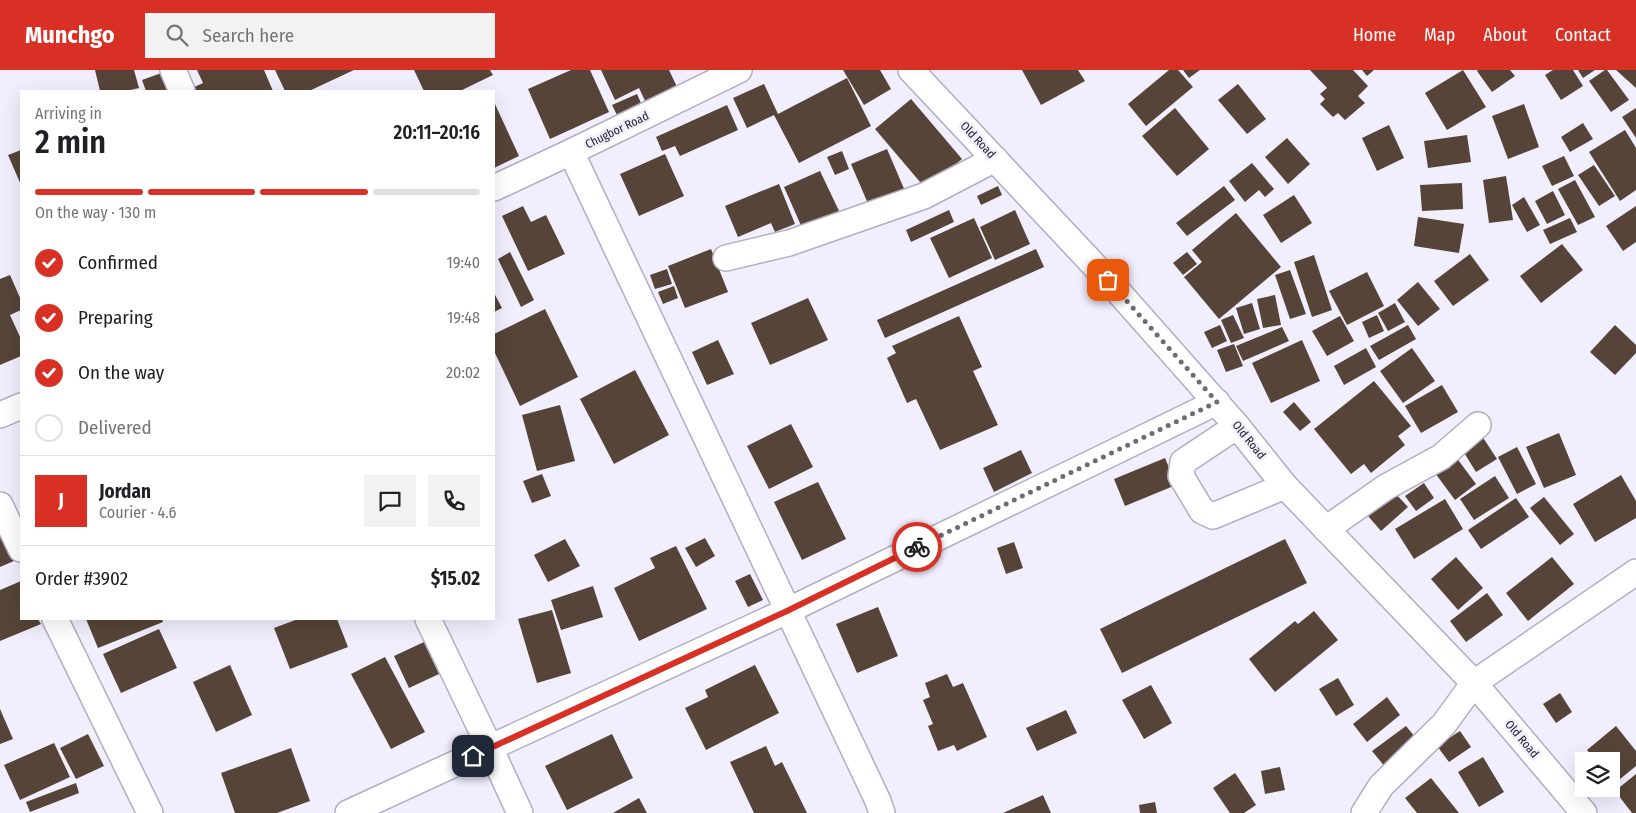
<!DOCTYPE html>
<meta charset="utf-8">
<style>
body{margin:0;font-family:"Fira Sans Condensed",sans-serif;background:#f2f2f2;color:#202124;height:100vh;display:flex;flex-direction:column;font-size:19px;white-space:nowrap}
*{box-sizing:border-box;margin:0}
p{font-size:16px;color:#757577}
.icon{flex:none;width:28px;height:28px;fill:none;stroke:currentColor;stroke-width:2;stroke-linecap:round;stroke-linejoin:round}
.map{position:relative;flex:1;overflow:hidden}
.sheet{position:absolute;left:20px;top:20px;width:475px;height:530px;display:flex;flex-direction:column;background:#fff;border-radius:0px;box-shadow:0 5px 20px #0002}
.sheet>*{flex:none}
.tools{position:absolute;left:1575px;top:682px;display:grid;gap:10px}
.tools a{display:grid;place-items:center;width:45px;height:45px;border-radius:0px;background:#fff;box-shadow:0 5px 20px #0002;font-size:25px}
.pin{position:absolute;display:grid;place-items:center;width:42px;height:42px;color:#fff;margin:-21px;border-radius:10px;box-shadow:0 2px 8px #0006}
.courier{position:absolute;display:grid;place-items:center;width:50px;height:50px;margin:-25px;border:4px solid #d93025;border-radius:50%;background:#fff;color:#222;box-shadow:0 1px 6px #0007}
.overview em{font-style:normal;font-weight:600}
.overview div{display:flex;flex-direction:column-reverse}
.overview{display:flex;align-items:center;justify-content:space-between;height:85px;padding:0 15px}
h1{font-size:32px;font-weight:600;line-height:38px}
.bar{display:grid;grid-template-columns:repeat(4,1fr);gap:8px 5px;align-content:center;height:60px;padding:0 15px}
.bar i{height:6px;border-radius:4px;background:#e0e0e0}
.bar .selected{background:#d93025}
.bar p{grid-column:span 4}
.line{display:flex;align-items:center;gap:12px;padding:0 15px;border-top:1px solid #e0e0e0}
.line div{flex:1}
.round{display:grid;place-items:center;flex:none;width:52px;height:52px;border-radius:0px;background:#f2f2f2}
ol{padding:0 15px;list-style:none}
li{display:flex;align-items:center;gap:15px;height:55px}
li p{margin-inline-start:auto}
li .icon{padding:5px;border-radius:50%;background:#d93025;color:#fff;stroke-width:4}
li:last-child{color:#757577}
li i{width:28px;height:28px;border:2px solid #e0e0e0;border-radius:50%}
header{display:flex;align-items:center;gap:30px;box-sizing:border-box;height:70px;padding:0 25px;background:#d93025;color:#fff}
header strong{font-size:24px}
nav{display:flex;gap:28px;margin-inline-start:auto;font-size:18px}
.search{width:350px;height:45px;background:#f2f2f2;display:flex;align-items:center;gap:12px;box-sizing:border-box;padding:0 18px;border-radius:0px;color:#757577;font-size:19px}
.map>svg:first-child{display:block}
</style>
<header>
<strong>Munchgo</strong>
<div class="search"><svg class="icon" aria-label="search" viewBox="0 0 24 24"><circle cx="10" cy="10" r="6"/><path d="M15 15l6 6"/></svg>Search here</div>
<nav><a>Home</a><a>Map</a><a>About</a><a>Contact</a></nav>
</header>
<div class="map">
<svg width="1636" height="743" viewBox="0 0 1636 743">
<rect width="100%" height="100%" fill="#f1eefd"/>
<!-- building -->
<g fill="#554437">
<polygon points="95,0 134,0 139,18 126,21 100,21"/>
<polygon points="197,0 264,0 273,21 193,21 192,18 203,13"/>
<polygon points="275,0 354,0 309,21 285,21"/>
<polygon points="414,0 490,0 493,5 460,21 424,21"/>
<polygon points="571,0 590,0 609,42 550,69 528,19"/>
<polygon points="601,0 669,0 679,21 647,35 639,18 615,30"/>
<polygon points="843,0 880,0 891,19 864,35"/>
<polygon points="1022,0 1078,0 1085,11 1041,35"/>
<polygon points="1169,0 1178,0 1193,17 1146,56 1128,34"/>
<polygon points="1183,0 1200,0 1189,8"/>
<polygon points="1310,0 1353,0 1368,16 1358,26 1365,33 1345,50 1338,43 1333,47 1320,34 1325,29 1320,24 1327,18"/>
<polygon points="1362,0 1374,0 1367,6"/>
<polygon points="1463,0 1486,37 1447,60 1425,23"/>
<polygon points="1478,0 1510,0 1515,6 1492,22 1477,1"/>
<polygon points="1553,0 1573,0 1583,16 1561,30 1545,5"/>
<polygon points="1578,0 1595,0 1583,8"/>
<polygon points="1605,0 1607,0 1629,30 1611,42 1589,11"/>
<polygon points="1616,0 1636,0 1636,18"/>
<polygon points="167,1 174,21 146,21 142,10"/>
<polygon points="847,8 871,56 799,93 774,45 747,58 733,28 764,14 778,44"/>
<polygon points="1238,14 1266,49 1247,64 1218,30"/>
<polygon points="637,24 644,40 620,51 612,35"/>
<polygon points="911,29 962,89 926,119 875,59"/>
<polygon points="494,32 519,86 494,98"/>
<polygon points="1524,34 1539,77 1508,89 1492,46"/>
<polygon points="727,35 738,60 680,86 675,76 662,81 656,67"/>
<polygon points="1175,38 1209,79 1177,106 1142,66"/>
<polygon points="1636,38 1636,68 1622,47"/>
<polygon points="1583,53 1593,69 1570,82 1561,67"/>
<polygon points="1389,55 1404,88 1377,101 1362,68"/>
<polygon points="1625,60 1636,78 1636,120 1620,131 1589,82"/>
<polygon points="1467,65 1471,92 1428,98 1424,71"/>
<polygon points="1287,68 1310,94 1288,114 1265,87"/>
<polygon points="887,79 905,121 869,136 851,94"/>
<polygon points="21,80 21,115 8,85"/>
<polygon points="842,81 849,99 835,105 827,87"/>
<polygon points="665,84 684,126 639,146 620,104"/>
<polygon points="1564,86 1574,106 1552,116 1542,96"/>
<polygon points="1252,93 1274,119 1265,127 1259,120 1245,132 1229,111"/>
<polygon points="1594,95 1615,126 1599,136 1578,105"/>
<polygon points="820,101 840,143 803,160 784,117"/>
<polygon points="1506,106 1513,150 1489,153 1483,110"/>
<polygon points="1575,110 1595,147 1578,155 1558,119"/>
<polygon points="1462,113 1463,139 1422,141 1420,115"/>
<polygon points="779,114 795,154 775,162 771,153 738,167 725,136"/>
<polygon points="998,116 1002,125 981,135 977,126"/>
<polygon points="1224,116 1235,130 1187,166 1176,153"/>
<polygon points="1553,121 1565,145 1547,154 1535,131"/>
<polygon points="1294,125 1312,153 1281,173 1263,145"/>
<polygon points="1524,127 1540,155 1527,162 1512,135"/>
<polygon points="523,136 531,152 546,145 565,184 528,201 502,146"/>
<polygon points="1636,136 1636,172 1623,181 1606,156"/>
<polygon points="949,140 954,152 911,172 906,160"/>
<polygon points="1015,140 1030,174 995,190 980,157"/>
<polygon points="1236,143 1281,197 1219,249 1184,207 1202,192 1192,180"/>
<polygon points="1418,147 1464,154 1459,183 1414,176"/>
<polygon points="974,148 992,188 949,208 930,168"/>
<polygon points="1570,148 1577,162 1550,174 1543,160"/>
<polygon points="1562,174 1583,200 1541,233 1520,206"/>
<polygon points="711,179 728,222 685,238 668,196"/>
<polygon points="1036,179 1044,197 885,268 877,250"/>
<polygon points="510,182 534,230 521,237 498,189"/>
<polygon points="1187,182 1197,194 1183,205 1173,193"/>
<polygon points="1470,184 1489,210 1453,236 1434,211"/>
<polygon points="1314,185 1332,240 1312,247 1294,192"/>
<polygon points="667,199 672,214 655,219 650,205"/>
<polygon points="1290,200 1306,244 1290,249 1275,205"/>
<polygon points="1367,202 1384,236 1347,255 1329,221"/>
<polygon points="10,205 21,230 21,240 10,245 21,269 21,286 0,295 0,209"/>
<polygon points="1418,212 1440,239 1418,256 1397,230"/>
<polygon points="674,216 678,228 663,234 658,222"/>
<polygon points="494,223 502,238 494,242"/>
<polygon points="1275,225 1281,255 1263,258 1257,229"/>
<polygon points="808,228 828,270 770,295 751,253"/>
<polygon points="1252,233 1260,259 1244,264 1236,238"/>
<polygon points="1395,233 1405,252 1388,261 1378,243"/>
<polygon points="545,239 578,307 520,336 494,281 494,264"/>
<polygon points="1233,245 1244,268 1231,273 1221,250"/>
<polygon points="1377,245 1384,261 1369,268 1362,252"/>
<polygon points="959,246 982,297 973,301 998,355 940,380 916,329 907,333 887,288 896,283 892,276"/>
<polygon points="1340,246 1354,271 1327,286 1312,261"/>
<polygon points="1220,255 1227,271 1212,278 1204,262"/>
<polygon points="1408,255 1416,269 1379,290 1370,276"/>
<polygon points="1615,255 1636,275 1636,283 1615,305 1590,282"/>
<polygon points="1282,257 1289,271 1243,291 1236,276"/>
<polygon points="718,270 734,304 707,315 692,282"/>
<polygon points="1302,270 1320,311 1271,333 1252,293"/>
<polygon points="1234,274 1243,296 1226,302 1217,280"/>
<polygon points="1366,278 1376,297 1344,315 1334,296"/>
<polygon points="1412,278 1435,311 1403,333 1380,301"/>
<polygon points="635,300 669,365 614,394 580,329"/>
<polygon points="1374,311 1411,356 1398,366 1405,375 1371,403 1364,394 1351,404 1314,359"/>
<polygon points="1442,315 1458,342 1421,363 1405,336"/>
<polygon points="1294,332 1311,352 1300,361 1283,342"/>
<polygon points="560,335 575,391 537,401 522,345"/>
<polygon points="791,354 813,397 769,419 747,376"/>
<polygon points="1480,363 1497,389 1476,402 1460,376"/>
<polygon points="1559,363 1576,405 1544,418 1526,377"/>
<polygon points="1517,377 1536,414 1517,424 1498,387"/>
<polygon points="1021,380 1032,403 994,422 983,398"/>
<polygon points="1456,387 1476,414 1455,430 1435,403"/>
<polygon points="1165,388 1176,415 1125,436 1114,409"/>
<polygon points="542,404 551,426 532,433 523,411"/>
<polygon points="1621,405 1636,431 1636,448 1595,472 1573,434"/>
<polygon points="1495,406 1509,428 1474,450 1460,429"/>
<polygon points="818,412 846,469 802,490 774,432"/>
<polygon points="1424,413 1434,428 1416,441 1405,426"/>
<polygon points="1395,423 1408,437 1381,461 1368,446"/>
<polygon points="1544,427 1574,464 1560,475 1530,438"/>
<polygon points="1516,428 1529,447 1481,479 1468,460"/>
<polygon points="1445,429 1463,459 1414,489 1395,459"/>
<polygon points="4,466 14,491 0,497 0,468"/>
<polygon points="705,468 715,486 696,497 685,478"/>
<polygon points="565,469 580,496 548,512 534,485"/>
<polygon points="1285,469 1307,513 1122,603 1100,559"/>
<polygon points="1014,472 1023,498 1006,504 997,478"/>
<polygon points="676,476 707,539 639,571 614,518 655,498 650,488"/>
<polygon points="1456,487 1483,518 1458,540 1431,509"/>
<polygon points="1552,487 1574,514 1528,551 1506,523"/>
<polygon points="750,504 763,530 748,537 735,511"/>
<polygon points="21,511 21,549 38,549 41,554 0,571 0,520"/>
<polygon points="593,516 603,547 561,560 551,530"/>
<polygon points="1487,523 1503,545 1466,572 1450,551"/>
<polygon points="878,537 898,586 857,603 836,554"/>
<polygon points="552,540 571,603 537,613 518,549"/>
<polygon points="1314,541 1338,570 1275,622 1249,589 1295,551 1298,554"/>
<polygon points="86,549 162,549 163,552 98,578"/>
<polygon points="298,549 337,549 348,577 290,599 274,558"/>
<polygon points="159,559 177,598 121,623 103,584"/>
<polygon points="424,572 439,604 409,618 394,586"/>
<polygon points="385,587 425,662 391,679 351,604"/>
<polygon points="230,595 252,645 216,662 193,612"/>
<polygon points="755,595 779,643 706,680 685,638 708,627 705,620"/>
<polygon points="947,604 953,617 963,613 987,667 957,681 954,675 938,681 928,656 933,654 923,630 930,627 925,613"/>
<polygon points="1338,608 1354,635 1336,646 1319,619"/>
<polygon points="1151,615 1172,653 1144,669 1122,630"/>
<polygon points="1560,623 1572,642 1556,653 1543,634"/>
<polygon points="1387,627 1400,645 1367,672 1353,654"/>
<polygon points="0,639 13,669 0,674"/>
<polygon points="1066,640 1077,663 1037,681 1026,658"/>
<polygon points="1406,656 1419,672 1386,698 1372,681"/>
<polygon points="1616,656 1636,681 1636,696 1614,714 1611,710 1611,691 1596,691 1587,680"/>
<polygon points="1460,661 1471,677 1449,692 1437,676"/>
<polygon points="88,664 104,696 76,709 60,678"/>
<polygon points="612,664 633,708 567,740 545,696"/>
<polygon points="54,673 70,707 20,730 4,695"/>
<polygon points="766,676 775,696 782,692 807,743 754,743 730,692"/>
<polygon points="291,678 310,731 277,743 235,743 221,703"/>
<polygon points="1483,687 1504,722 1479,737 1458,702"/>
<polygon points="1280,697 1285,720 1265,724 1261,701"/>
<polygon points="1235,703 1256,735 1244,743 1230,743 1213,718"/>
<polygon points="1636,704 1636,743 1632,743 1615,721"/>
<polygon points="1431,708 1459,743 1417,743 1405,728"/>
<polygon points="76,713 79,723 30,742 26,732"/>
<polygon points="1043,725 1051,743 1003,743"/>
<polygon points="639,728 647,743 613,743"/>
<polygon points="1155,732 1157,743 1140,743 1139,735"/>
</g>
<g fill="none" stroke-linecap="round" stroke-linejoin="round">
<!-- minor casing -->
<g stroke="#b2adc4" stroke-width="28">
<g id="minor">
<polyline points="173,0 182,21"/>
<polyline points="911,0 1108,210 1237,356 1285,416 1474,613 1584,743"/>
<polyline points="571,82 878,731 882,743"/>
<polyline points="494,118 571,82 739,0"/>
<polyline points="726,188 789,173 924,126 995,89"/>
<polyline points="0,345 21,336"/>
<polyline points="1237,356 1183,392 1181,406 1202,441 1213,446 1285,416"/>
<polyline points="0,435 21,479"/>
<polyline points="1326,459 1386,417 1441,387 1478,355"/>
<polyline points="55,549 150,743"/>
<polyline points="428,549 490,678 520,743"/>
<polyline points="348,743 787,541 1217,332"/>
<polyline points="1364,743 1381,716 1444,654 1474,613 1636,502"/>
</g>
</g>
<!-- minor -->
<use href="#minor" stroke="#fff" stroke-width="25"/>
</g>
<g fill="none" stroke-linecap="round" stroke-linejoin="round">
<!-- done -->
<polyline stroke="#6e6b76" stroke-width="5" stroke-dasharray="0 9" points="917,477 1217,332 1108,210"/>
<!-- route -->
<polyline stroke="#d93025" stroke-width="6" points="473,686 787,541 917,477"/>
</g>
<g text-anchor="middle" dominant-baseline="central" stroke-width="5" stroke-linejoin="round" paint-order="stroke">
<!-- street labels -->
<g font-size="12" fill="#27252e" stroke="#f1eefd">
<text transform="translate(617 60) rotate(-26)">Chugbor Road</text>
<text transform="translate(978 70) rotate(47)">Old Road</text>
<text transform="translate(1249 370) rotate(51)">Old Road</text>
<text transform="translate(1522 669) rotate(50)">Old Road</text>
</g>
</g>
</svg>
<div class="tools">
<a><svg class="icon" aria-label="layers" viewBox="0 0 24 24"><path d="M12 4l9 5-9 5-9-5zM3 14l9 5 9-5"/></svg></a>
</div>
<div class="pin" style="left:1108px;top:210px;background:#ea580c"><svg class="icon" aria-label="bag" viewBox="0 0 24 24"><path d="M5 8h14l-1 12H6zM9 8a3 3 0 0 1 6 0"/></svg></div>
<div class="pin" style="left:473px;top:686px;background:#1f2937"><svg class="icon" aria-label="home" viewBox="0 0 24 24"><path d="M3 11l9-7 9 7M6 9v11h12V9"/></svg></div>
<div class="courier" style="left:917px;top:477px"><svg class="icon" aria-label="bike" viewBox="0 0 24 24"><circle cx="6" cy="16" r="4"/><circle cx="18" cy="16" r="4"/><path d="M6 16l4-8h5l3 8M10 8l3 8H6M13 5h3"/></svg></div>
<section class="sheet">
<div class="overview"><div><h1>2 min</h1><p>Arriving in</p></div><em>20:11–20:16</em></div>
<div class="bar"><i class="selected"></i><i class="selected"></i><i class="selected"></i><i></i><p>On the way · 130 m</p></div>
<ol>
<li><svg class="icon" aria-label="check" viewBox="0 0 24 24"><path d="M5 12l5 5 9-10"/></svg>Confirmed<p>19:40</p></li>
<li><svg class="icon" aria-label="check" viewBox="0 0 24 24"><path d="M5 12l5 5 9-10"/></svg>Preparing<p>19:48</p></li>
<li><svg class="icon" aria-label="check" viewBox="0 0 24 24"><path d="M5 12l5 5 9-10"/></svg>On the way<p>20:02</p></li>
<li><i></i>Delivered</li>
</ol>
<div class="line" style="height:90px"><b class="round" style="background:#d93025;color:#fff">J</b><div><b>Jordan</b><p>Courier · 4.6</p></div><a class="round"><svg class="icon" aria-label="chat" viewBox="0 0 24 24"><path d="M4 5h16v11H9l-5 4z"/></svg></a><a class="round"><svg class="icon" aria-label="phone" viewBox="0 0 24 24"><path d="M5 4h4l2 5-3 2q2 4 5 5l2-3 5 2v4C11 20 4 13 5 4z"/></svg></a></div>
<div class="line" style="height:65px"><div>Order #3902</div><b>$15.02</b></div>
</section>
</div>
